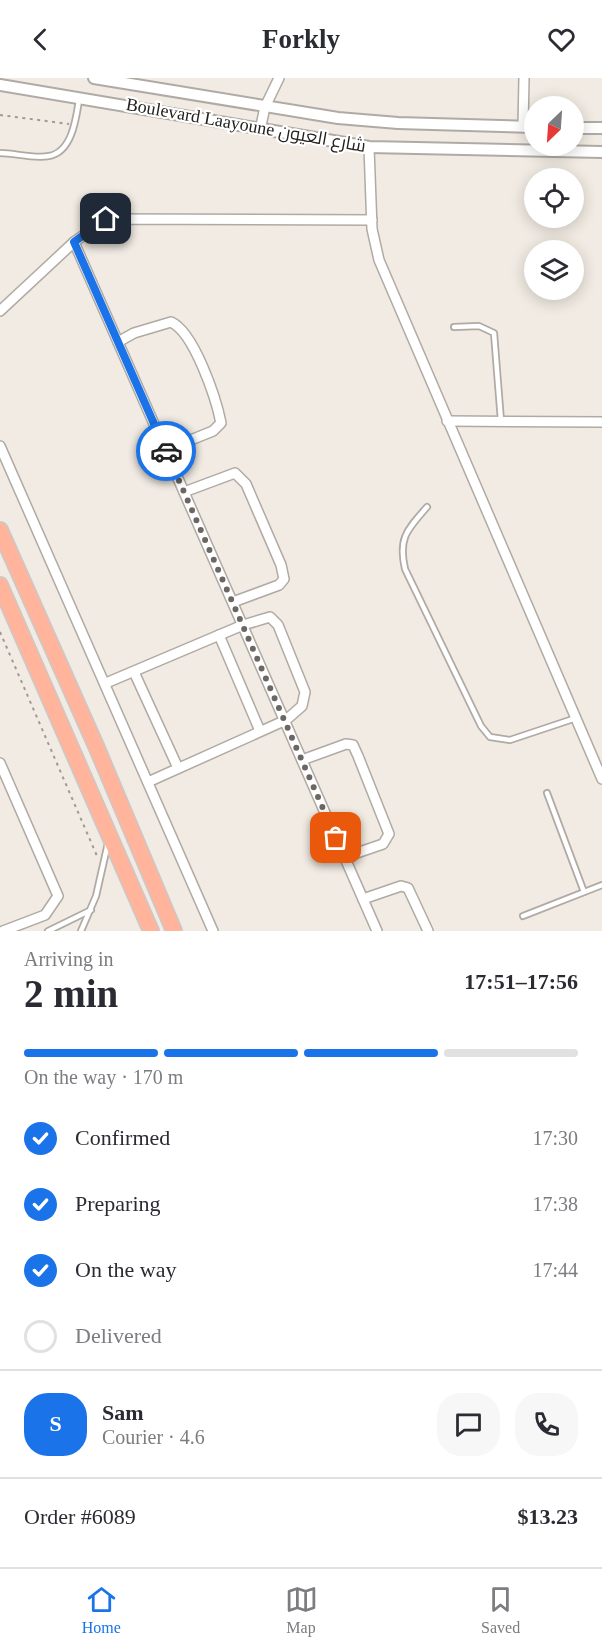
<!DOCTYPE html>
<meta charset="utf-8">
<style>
body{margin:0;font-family:"Times New Roman",Cairo,serif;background:#f7f7f7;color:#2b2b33;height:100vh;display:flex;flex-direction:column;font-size:22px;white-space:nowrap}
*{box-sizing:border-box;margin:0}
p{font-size:20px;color:#7c7c81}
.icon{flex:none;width:33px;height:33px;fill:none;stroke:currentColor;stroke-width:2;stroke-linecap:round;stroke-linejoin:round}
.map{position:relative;height:853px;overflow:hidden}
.panel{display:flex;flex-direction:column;background:#fff;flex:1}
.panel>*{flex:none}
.needle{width:39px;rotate:205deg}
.fabs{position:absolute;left:524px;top:18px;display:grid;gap:12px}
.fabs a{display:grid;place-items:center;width:60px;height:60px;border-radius:50%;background:#fff;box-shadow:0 3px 15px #0003;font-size:30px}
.pin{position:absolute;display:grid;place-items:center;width:51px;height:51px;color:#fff;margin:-26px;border-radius:12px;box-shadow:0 3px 9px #0006}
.courier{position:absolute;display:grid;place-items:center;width:60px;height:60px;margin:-30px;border:4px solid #1a73e8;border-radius:50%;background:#fff;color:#222;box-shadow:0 2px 8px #0007}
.head em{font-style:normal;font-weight:700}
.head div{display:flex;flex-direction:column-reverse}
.head{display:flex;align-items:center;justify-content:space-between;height:102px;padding:0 24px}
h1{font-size:39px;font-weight:700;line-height:45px}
.bar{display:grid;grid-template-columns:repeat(4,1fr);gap:9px 6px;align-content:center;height:72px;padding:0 24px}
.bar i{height:8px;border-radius:4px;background:#e1e1e2}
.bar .on{background:#1a73e8}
.bar p{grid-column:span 4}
.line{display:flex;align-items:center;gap:15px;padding:0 24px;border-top:2px solid #e1e1e2}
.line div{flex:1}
.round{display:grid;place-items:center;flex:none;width:63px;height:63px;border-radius:24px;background:#f7f7f7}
ol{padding:0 24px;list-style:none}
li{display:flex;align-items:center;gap:18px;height:66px}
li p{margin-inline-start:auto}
li .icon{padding:6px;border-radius:50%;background:#1a73e8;color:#fff;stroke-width:4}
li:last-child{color:#7c7c81}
li i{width:33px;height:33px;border:3px solid #e1e1e2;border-radius:50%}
header{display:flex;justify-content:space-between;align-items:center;height:78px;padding:0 24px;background:#fff;font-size:27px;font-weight:700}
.dock{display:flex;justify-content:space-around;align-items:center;height:84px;border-top:2px solid #e1e1e2;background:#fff;font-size:16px;color:#7c7c81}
.dock a{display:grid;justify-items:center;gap:3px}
.dock .on{color:#1a73e8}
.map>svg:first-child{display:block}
</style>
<header><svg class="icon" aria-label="back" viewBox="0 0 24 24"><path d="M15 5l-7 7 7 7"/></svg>Forkly<svg class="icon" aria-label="heart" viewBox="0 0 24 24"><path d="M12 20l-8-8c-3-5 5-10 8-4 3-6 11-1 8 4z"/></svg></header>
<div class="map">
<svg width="602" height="853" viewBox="0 0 602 853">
<rect width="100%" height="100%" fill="#f1ebe3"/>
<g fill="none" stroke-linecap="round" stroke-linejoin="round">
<!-- service casing -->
<g stroke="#b0aaa4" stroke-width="8">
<g id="service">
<path d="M0 75C15 75 34 81 49 78 72 74 76 41 79 22"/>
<polyline points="454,249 479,248 494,255 501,343"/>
<path d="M427 429C407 452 398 460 405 491L481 648 490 659 510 662 576 640"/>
<polyline points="547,715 584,814"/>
<polyline points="523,838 602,807"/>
<polyline points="48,853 91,832"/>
<polyline points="81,853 96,818 108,765"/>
</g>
</g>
<!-- minor casing -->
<g stroke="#b0aaa4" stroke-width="12">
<g id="minor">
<polyline points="523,49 524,0"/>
<polyline points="260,52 265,29 279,0"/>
<polyline points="369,69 372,151 379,182 602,701"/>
<polyline points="74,164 377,853"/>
<polyline points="0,233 74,164 107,141 372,142"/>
<path d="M118 264 134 255 171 244C194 254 216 320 221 345L213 353 166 372"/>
<polyline points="447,343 602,344"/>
<polyline points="0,368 213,853"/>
<polyline points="184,414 235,395 246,406 281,487 284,501 279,507 233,524"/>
<polyline points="219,557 260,653"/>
<polyline points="134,594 178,690"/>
<polyline points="106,605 243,547 270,539 278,547 305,614 302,628 286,642 148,704"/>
<polyline points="302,682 346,666 353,667 358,678 389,756 383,766 345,779"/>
<polyline points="0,685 58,818 45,837 3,853"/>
<polyline points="363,821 401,808 408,810 428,853"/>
</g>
</g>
<!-- tertiary casing -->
<g stroke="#b0aaa4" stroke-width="14">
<g id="tertiary">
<polyline points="94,0 338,40 398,45 534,49"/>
<polyline points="0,7 369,69 602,74"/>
<polyline points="573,50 602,50"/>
</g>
</g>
<!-- trunk casing -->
<g stroke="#cac9c9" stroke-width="18">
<g id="trunk">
<polyline points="0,452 96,668 174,853"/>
<polyline points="0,507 151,853"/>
</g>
</g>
<!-- path -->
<g stroke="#9f9a95" stroke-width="2" stroke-dasharray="3 4.5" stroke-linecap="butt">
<polyline points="0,37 69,46"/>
<polyline points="0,554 97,778"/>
</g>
<!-- service -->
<use href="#service" stroke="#fff" stroke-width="4.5"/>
<!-- minor -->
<use href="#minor" stroke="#fff" stroke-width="9"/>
<!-- tertiary -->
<use href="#tertiary" stroke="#fff" stroke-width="10"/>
<!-- trunk -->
<use href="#trunk" stroke="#ffb49b" stroke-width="15"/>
</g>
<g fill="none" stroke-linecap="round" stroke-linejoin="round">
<!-- done -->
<polyline stroke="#6b6763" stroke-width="6" stroke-dasharray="0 10.8" points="166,373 336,760"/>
<!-- route -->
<polyline stroke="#1a73e8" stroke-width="8" points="106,141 74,164 166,373"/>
</g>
<g text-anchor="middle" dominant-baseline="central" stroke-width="4.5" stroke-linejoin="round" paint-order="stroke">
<!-- street labels -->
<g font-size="18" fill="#23201e" stroke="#fff">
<text transform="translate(246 47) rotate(10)">Boulevard Laayoune شارع العيون</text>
</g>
</g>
</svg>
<div class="fabs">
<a><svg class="needle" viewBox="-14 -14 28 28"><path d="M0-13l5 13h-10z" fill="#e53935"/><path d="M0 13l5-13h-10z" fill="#7c7c81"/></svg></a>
<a><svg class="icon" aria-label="locate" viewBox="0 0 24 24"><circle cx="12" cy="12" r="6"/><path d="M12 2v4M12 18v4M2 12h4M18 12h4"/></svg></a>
<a><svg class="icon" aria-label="layers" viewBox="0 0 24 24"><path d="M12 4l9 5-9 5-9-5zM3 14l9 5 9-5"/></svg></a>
</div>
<div class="pin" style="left:336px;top:760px;background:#ea580c"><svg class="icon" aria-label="bag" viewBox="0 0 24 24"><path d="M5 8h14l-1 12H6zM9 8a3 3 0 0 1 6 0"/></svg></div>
<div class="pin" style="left:106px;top:141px;background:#1f2937"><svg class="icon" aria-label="home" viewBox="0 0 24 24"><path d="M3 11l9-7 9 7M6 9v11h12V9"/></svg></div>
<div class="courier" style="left:166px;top:373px"><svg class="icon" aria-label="car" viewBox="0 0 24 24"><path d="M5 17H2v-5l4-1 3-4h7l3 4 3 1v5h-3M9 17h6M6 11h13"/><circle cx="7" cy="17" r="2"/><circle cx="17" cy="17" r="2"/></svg></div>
</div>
<section class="panel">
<div class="head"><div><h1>2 min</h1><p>Arriving in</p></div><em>17:51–17:56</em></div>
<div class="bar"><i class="on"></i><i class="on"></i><i class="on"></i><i></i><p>On the way · 170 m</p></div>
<ol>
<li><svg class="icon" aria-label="check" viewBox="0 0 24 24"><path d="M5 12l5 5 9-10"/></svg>Confirmed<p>17:30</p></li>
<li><svg class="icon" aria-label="check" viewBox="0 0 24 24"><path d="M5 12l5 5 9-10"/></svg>Preparing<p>17:38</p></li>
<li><svg class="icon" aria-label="check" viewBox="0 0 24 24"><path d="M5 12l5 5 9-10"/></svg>On the way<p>17:44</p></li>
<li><i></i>Delivered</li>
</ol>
<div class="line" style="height:108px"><b class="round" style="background:#1a73e8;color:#fff">S</b><div><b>Sam</b><p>Courier · 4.6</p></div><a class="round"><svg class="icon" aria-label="chat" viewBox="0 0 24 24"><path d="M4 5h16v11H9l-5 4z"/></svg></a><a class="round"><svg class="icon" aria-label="phone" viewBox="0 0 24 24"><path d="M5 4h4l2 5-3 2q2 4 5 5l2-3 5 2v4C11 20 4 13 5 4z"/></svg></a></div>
<div class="line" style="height:78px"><div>Order #6089</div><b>$13.23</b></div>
</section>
<nav class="dock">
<a class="on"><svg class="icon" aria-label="home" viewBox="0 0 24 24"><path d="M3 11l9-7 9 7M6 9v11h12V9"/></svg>Home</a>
<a><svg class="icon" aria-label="map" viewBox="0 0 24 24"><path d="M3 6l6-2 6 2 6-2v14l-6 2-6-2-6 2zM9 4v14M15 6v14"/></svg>Map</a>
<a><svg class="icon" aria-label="saved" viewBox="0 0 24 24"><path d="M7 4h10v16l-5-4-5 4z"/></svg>Saved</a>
</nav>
